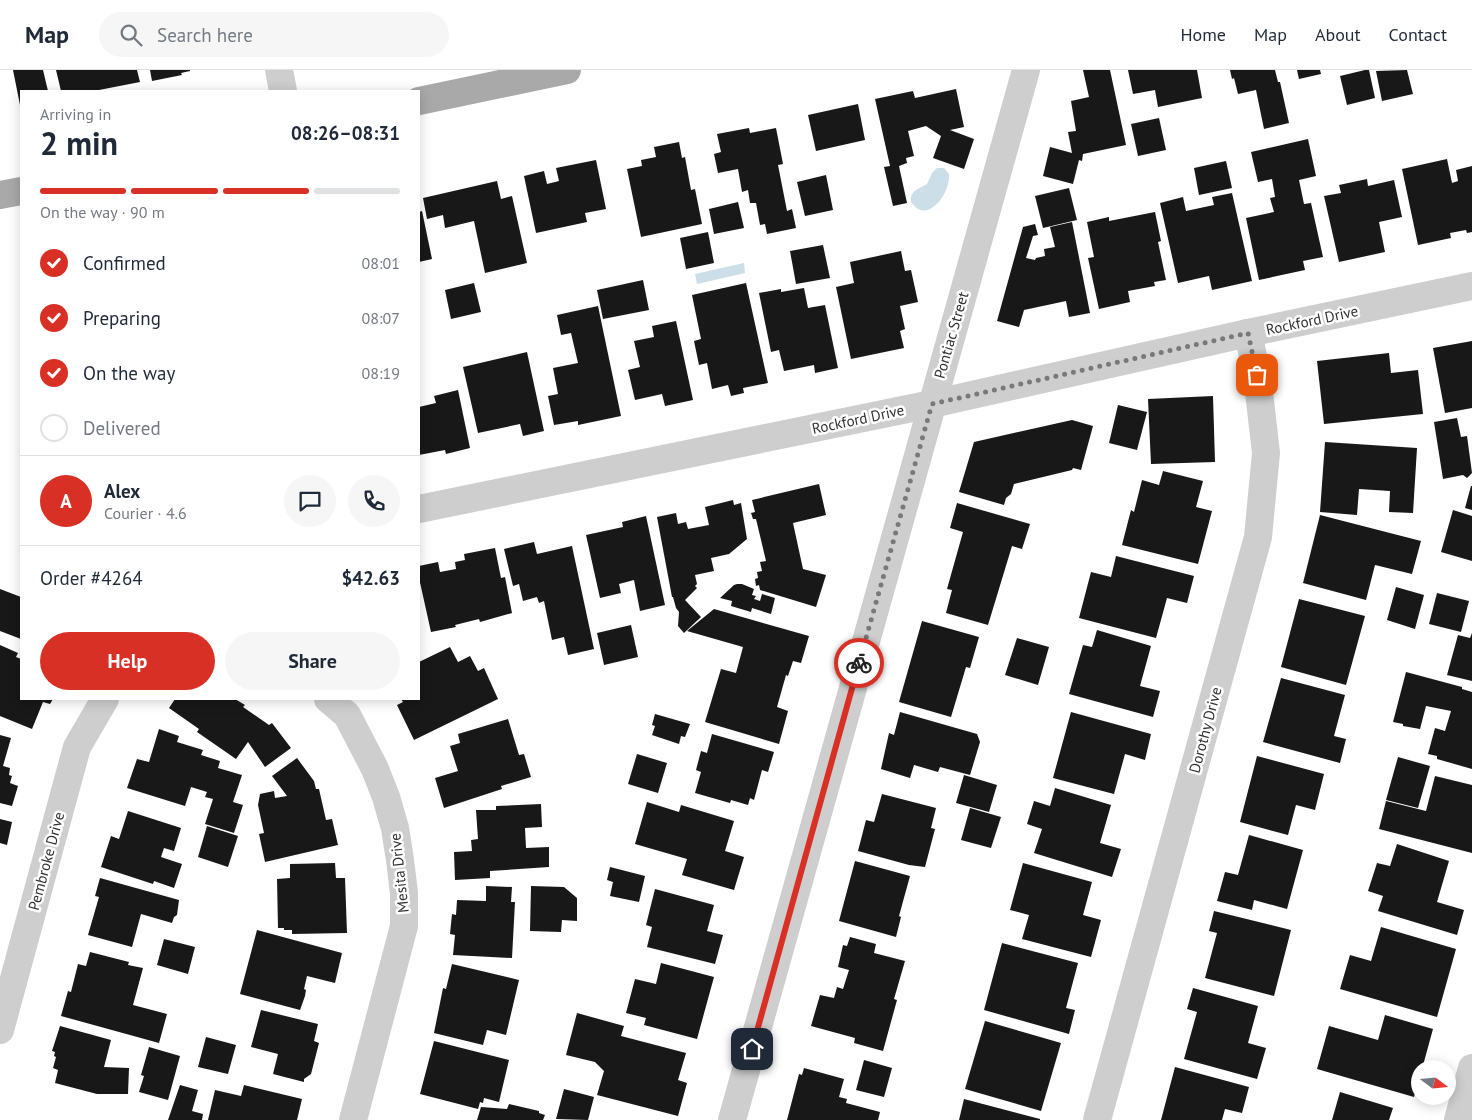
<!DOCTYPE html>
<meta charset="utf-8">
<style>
body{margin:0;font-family:"PT Sans",sans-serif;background:#f6f6f7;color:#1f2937;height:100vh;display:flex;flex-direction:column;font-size:19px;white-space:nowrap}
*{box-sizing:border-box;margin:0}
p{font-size:16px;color:#747a83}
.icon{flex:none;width:28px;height:28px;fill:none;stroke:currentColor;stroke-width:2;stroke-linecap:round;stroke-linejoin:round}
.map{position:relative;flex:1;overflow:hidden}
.drawer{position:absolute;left:20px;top:20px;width:400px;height:610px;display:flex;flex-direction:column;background:#fff;border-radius:0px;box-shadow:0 2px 12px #0003}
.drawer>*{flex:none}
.needle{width:32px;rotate:106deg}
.tools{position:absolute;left:1411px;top:990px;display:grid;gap:10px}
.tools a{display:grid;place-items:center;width:45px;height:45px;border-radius:50%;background:#fff;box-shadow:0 2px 12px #0003;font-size:25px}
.pin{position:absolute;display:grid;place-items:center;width:42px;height:42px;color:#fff;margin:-21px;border-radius:10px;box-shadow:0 2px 8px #0006}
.courier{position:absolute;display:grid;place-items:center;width:50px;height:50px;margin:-25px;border:4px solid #d93025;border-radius:50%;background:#fff;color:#222;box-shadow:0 1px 6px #0007}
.head em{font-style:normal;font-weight:600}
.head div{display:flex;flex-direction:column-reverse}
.head{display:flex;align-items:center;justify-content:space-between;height:85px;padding:0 20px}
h1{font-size:32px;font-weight:600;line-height:38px}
.bar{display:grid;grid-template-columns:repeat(4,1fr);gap:8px 5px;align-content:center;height:60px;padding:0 20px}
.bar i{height:6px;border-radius:4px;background:#e0e1e3}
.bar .active{background:#d93025}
.bar p{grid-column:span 4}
.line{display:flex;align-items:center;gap:12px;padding:0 20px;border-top:1px solid #e0e1e3}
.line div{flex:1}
.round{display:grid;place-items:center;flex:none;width:52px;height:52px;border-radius:26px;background:#f6f6f7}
ol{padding:0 20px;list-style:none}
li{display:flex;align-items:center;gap:15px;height:55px}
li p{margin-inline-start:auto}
li .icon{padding:5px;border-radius:50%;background:#d93025;color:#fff;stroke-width:4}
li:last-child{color:#747a83}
li i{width:28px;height:28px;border:2px solid #e0e1e3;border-radius:50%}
.cta{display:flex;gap:10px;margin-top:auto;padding:10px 20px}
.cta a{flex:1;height:58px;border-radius:30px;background:#d93025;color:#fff;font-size:20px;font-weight:600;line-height:58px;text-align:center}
.cta a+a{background:#f6f6f7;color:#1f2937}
header{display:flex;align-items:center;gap:30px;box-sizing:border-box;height:70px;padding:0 25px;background:#fff;border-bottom:1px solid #e0e1e3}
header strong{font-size:24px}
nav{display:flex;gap:28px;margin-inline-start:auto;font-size:18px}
.search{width:350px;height:45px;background:#f6f6f7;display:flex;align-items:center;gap:12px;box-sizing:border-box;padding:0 18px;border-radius:28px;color:#747a83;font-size:19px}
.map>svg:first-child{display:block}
</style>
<header>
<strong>Map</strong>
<div class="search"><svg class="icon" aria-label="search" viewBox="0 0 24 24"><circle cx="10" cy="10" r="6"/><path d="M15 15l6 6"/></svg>Search here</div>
<nav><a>Home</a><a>Map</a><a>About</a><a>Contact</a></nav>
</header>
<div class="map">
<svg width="1472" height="1050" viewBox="0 0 1472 1050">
<rect width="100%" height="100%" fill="#fff"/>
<!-- water -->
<g fill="#ccdee7">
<path d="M937 98H944L949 104C951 123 927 156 911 132 910 120 919 119 927 114L932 103Z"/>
<polygon points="744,193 745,203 697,214 695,204"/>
</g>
<!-- building -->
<g fill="#181818">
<polygon points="13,0 43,0 48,21 21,21 20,35"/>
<polygon points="56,0 137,0 140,12 99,20 100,21 61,21"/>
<polygon points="150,0 190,0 190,1 181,3 182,5 152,11"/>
<polygon points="1083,0 1110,0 1126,75 1083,84 1082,91 1079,90 1073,114 1043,106 1050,77 1072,83 1068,62 1076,61 1071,31 1089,27"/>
<polygon points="1128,0 1197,0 1202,28 1158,37 1155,20 1133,24"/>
<polygon points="1230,0 1275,0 1278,12 1280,12 1289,53 1264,59 1256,20 1238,24 1234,8 1232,9"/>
<polygon points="1297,0 1320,0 1321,4 1299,9"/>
<polygon points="1365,0 1369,0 1375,28 1347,35 1340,6"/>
<polygon points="1407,0 1413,24 1382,31 1376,1"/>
<polygon points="956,19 964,57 950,60 974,69 964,99 933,88 941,66 926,56 908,61 914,86 906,88 907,93 899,96 907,133 893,136 884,97 890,96 875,29 913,21 915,28"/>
<polygon points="858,34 865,70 816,81 808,45"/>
<polygon points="1159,48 1166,80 1138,86 1131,54"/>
<polygon points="749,58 750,63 776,58 783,94 778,95 787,141 792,139 796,158 767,164 765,154 760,155 756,133 750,133 748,120 742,122 738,99 718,103 714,84 721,82 717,64"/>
<polygon points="1308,69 1316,106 1299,110 1304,134 1311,133 1323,187 1303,191 1305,200 1259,210 1246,148 1274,142 1270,128 1275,127 1272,109 1258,112 1251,82"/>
<polygon points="679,72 682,88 685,87 691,120 695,119 702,154 641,167 627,99 642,96 641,90 656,87 654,77"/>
<polygon points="1447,89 1452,113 1458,111 1456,100 1472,96 1472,162 1467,163 1466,160 1450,163 1451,168 1418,175 1402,99"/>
<polygon points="596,90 606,139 585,143 587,152 536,163 524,106 544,101 547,114 559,111 556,98"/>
<polygon points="1226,91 1232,118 1199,125 1194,98"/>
<polygon points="826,105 833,140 805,146 797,112"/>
<polygon points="1367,109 1368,116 1394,110 1402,147 1379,152 1385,182 1339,192 1324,126 1341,123 1339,115"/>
<polygon points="497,111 501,129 512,126 527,193 485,203 474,151 445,158 443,145 427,149 423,128"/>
<polygon points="1069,118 1077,150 1043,158 1035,126"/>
<polygon points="1232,123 1252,211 1212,220 1209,206 1178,213 1160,133 1183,127 1186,141 1214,135 1212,127"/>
<polygon points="738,132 744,158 714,164 709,139"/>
<polygon points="422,141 432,189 419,192 419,142"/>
<polygon points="1155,142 1161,171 1158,172 1166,210 1154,212 1155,216 1128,221 1130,232 1099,239 1088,188 1094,187 1087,152 1109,147 1109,151"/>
<polygon points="1072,152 1090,243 1069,247 1066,231 1024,240 1019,257 997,251 1023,157 1035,154 1038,165 1033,166 1026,188 1035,190 1036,188 1045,186 1044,179 1055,177 1050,157"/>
<polygon points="708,162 714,193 686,199 680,168"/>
<polygon points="823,175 830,208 796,214 790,181"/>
<polygon points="901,181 905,201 911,200 918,232 900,236 905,259 900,261 904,278 851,289 836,217 854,213 850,192"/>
<polygon points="643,210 649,240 603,249 597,220"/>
<polygon points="474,213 481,242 451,249 445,220"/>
<polygon points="746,213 768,313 743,318 744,323 731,326 728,315 712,319 707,293 699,295 694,271 701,269 692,225"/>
<polygon points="804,218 808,238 825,235 838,298 815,303 814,295 784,301 779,280 771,282 759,223 781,219 781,222"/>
<polygon points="598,236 621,346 578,355 578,351 554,355 548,326 558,324 553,298 578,293 571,263 561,265 557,245"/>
<polygon points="676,251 693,330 665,336 662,324 635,330 628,300 640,297 634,271 654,267 652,256"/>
<polygon points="1472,271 1472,338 1445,343 1433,278"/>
<polygon points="527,282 544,361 523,366 520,354 478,363 463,297"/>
<polygon points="1389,283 1391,303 1418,300 1423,344 1324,354 1317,291"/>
<polygon points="458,320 470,378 446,384 445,380 419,385 419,337 436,333 434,326"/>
<polygon points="1213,326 1215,392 1151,394 1148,329"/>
<polygon points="1118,335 1147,342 1137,380 1109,373"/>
<polygon points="1457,348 1461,367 1467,366 1472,403 1467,408 1463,405 1443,409 1434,352"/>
<polygon points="1072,350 1093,356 1081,400 1073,398 1072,400 1014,414 1011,424 1006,428 1004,435 959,422 974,372"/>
<polygon points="1325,372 1417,378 1413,443 1389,442 1390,421 1359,419 1357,445 1320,442"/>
<polygon points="1163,401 1203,411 1196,437 1212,441 1198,494 1122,475 1131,440 1134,442 1142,410 1159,415"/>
<polygon points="819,414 826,445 793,453 803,499 826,505 816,537 760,520 759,515 756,516 755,509 758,508 757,502 762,501 760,492 766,491 756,449 753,449 751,443 755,442 752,430"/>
<polygon points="1471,416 1472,416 1472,440 1465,438"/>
<polygon points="733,430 734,435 741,433 747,469 729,484 711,488 714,501 695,505 697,514 695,516 697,518 685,530 701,547 684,563 678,556 679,542 676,538 673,527 672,527 657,447 676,443 678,454 686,452 688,459 709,455 705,437"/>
<polygon points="957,433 1030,454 1022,479 1012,476 988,555 946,543 952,520 947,519 963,462 950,458"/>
<polygon points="1453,440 1472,446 1472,491 1441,482"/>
<polygon points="1320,445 1421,471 1412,504 1375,495 1366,530 1303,513"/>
<polygon points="646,446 665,535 640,541 634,510 619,514 621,523 600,528 586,465 623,457 622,452"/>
<polygon points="534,472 537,484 572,476 594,579 568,585 564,567 552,570 544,531 539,533 537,527 523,531 519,514 513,516 504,479"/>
<polygon points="495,478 501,508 505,507 512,543 480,552 479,549 455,555 456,557 431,562 419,508 419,496 438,492 440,502 456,499 455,492 465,490 464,484"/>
<polygon points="1116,486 1194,506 1187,533 1167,528 1156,568 1079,548 1091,502 1111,507"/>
<polygon points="737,514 742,514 754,519 752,525 756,526 754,529 760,531 762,524 775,528 771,544 752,538 751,542 731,536 732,531 720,528 734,515"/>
<polygon points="1396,517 1424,525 1415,559 1387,550"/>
<polygon points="0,519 21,527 21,569 0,561"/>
<polygon points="1437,523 1469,531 1461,562 1429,554"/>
<polygon points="1299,529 1365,546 1346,615 1281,597"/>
<polygon points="714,539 809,566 801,593 793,591 788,606 786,605 777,637 788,641 779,674 705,652 721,599 736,603 743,577 687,561"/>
<polygon points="922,551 979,567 970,598 966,597 951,647 899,632"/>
<polygon points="631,555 638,587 604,595 597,563"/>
<polygon points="1097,560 1151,576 1140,616 1160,621 1153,647 1069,624 1083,575 1092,577"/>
<polygon points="1472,563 1472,611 1447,605 1458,565 1470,568"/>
<polygon points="1017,568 1049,577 1038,615 1005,605"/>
<polygon points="0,575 18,583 16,587 21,589 21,629 53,629 50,634 43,632 32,659 0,646"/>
<polygon points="450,577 458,592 470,586 478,601 484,598 498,629 414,670 397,635 403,632 401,629 419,629 419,592"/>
<polygon points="1406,602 1462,617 1462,619 1472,622 1472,699 1437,689 1437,686 1428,684 1435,658 1445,661 1451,641 1426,636 1420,659 1403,656 1403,654 1393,652"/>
<polygon points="1281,608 1345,625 1334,666 1346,669 1340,693 1263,672"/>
<polygon points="175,629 235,629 245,635 243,637 269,655 272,653 291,678 265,697 248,672 236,689 197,662 199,659 169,638"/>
<polygon points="900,642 977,664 980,672 970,705 940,697 938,702 914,695 910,708 881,699 889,663 894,665"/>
<polygon points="1071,642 1151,664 1145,690 1125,684 1114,724 1053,708"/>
<polygon points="655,644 690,654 685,667 681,666 679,674 652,665 655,656 652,655"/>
<polygon points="508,649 519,685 524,684 531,707 501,716 502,719 444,738 435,708 458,701 450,676 460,673 458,664"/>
<polygon points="159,659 179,666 177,672 203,680 201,685 220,691 218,698 242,705 233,732 243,735 234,763 205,754 213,729 205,727 207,722 191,717 185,736 127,718 137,689 149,692"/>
<polygon points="712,664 774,682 768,702 762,700 754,730 750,728 748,735 731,730 730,733 695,723 701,702 696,700 701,681 707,683"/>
<polygon points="0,665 11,668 3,696 10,698 9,705 12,706 10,713 18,716 12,736 0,733"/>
<polygon points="637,684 667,693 658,723 628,714"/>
<polygon points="1257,686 1324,704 1315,740 1296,735 1288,765 1240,752"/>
<polygon points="1398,687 1430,696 1418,738 1386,730"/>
<polygon points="297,688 314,711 316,719 319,719 326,750 332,749 338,775 265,792 259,764 264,763 258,735 260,724 274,721 275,728 287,726 272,706"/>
<polygon points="964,705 997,715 989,742 956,733"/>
<polygon points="1435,706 1472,715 1472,783 1379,759 1386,731 1426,741"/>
<polygon points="1055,718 1111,735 1100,773 1121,779 1112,807 1034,783 1042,759 1027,754 1034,731 1050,736"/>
<polygon points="882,724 936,738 931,758 935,759 925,797 909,795 858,781 866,750 874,752"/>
<polygon points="647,732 679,742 681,735 734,751 725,781 744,787 734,820 682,805 687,789 635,774"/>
<polygon points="541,734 542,757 525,758 526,778 549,777 549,797 490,801 490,808 455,810 454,782 472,781 471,770 478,769 476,740 496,740 496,736"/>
<polygon points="970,738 1001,747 991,778 961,770"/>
<polygon points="128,741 181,758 174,781 164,778 161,787 182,794 174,818 154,811 153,814 101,797 111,766 119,769"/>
<polygon points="0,749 12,752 7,775 0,773"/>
<polygon points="207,756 238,766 228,797 198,787"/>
<polygon points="1249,765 1303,780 1287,839 1254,830 1252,840 1217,831 1225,802 1238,805"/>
<polygon points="1397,774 1449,791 1437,832 1464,840 1457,865 1378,841 1383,826 1368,821 1377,793 1390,796"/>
<polygon points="855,791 910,806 899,846 901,847 896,867 839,851"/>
<polygon points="335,793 336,808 345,808 347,863 292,864 292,860 284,860 284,858 278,858 277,809 290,808 290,794"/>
<polygon points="1023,793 1092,812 1083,845 1101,850 1091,887 1022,869 1029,845 1010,840"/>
<polygon points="610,797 645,806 639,832 610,826 613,812 607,810"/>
<polygon points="100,808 179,830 177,845 174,847 172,853 141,844 132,877 88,865 99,827 95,826"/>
<polygon points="486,816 512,817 511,832 515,832 512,888 453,885 455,865 450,864 452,844 456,845 457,830 486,831"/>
<polygon points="531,816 564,817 577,828 577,851 562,850 561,862 530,861"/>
<polygon points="655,819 714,835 707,861 723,865 715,894 647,877 652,857 646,855"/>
<polygon points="1214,841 1291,860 1274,926 1205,908 1217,863 1209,861"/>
<polygon points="1381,857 1456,879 1437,947 1340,919 1350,885 1371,891"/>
<polygon points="257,860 342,883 335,913 307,906 304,919 306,920 305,926 300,940 240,924"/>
<polygon points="850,867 876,874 874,883 905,891 894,929 897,930 883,981 854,973 855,968 811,956 820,925 834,928 837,917 843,919 849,900 838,897 843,875 847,876"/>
<polygon points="164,869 195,877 188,904 157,895"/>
<polygon points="1002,873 1078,893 1066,938 1075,940 1069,964 984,940"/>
<polygon points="90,882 129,892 128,895 143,898 133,935 167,944 159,973 61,946 68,921 71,922 78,894 86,896"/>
<polygon points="661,893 714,907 697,969 644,955 646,948 626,943 635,909 656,914"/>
<polygon points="452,894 519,910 506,965 487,960 483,975 434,963 443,918 446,919"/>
<polygon points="1193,918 1258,936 1248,973 1266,978 1257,1009 1184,989 1197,942 1187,939"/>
<polygon points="261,940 318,954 314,971 319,973 311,1004 304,1009 304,1012 273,1004 278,984 251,977"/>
<polygon points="577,943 624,956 621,966 686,983 678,1010 687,1013 678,1046 597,1025 604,1001 595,992 566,985"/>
<polygon points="1385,945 1433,959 1422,999 1420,999 1420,1006 1414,1027 1317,999 1329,956 1378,970"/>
<polygon points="985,951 1061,973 1041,1041 965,1019"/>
<polygon points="60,956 111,970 104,997 129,998 128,1024 97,1024 55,1013 58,1000 53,998 56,987 54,986 55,982 52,981"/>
<polygon points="206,967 236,975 228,1004 198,997"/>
<polygon points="434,971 509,990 499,1032 484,1028 483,1033 480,1032 478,1039 420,1024"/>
<polygon points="149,977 180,986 168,1030 139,1022 144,1006 141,1005"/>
<polygon points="864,990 892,998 884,1027 856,1020"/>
<polygon points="1175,997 1249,1017 1242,1043 1225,1039 1222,1050 1161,1050"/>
<polygon points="804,998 844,1009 839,1027 847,1029 846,1033 880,1042 878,1050 787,1050 799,1004 802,1005"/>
<polygon points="180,1015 198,1020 192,1041 203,1044 202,1050 168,1050"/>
<polygon points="244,1015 302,1029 297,1050 208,1050 215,1020 241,1026"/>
<polygon points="564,1019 594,1027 588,1050 556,1049"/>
<polygon points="1340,1022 1393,1038 1389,1050 1332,1050"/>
<polygon points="964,1029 1040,1049 1040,1050 959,1050"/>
<polygon points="509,1034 539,1041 539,1043 545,1045 543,1050 477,1050 481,1037 507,1039"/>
</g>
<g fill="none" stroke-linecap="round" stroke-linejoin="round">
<!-- street -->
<g stroke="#cecece" stroke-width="28">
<polyline points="279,0 283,21"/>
<polyline points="419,439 932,334 1248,263 1472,216"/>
<polyline points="328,629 347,645 375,699 386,727 395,758 400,790 404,823 404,856 353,1050"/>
<polyline points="0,960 77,677 105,629"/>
<polyline points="732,1050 1026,0"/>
<polyline points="1097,1050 1258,467 1266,383 1257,305 1248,263"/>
<polyline points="1458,1050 1472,998"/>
</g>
<!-- primary -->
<g stroke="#a9a9a9" stroke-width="28">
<polyline points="419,31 567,0"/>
<polyline points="0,125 21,121"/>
</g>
</g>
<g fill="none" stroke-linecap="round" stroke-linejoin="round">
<!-- done -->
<polyline stroke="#797979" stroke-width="5" stroke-dasharray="0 9" points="859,593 932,334 1248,263 1257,305"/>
<!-- route -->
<polyline stroke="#d93025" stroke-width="6" points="752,979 859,593"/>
</g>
<g text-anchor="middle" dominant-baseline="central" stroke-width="5" stroke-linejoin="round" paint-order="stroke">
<!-- street labels -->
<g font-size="15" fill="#313131" stroke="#fff">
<text transform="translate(1312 250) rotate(-12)">Rockford Drive</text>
<text transform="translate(951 265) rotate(-74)">Pontiac Street</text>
<text transform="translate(858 349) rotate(-12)">Rockford Drive</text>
<text transform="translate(1205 660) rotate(-75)">Dorothy Drive</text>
<text transform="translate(46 791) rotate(-75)">Pembroke Drive</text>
<text transform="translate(399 803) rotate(-96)">Mesita Drive</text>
</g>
</g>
</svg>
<div class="tools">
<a><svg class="needle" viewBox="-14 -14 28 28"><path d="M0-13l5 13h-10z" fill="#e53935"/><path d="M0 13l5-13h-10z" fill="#747a83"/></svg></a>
</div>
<div class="pin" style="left:1257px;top:305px;background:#ea580c"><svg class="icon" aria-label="bag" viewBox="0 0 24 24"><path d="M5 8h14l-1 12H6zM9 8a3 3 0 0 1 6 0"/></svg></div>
<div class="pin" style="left:752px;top:979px;background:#1f2937"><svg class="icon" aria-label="home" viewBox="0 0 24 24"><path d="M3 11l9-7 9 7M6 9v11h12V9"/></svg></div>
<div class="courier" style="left:859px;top:593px"><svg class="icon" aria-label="bike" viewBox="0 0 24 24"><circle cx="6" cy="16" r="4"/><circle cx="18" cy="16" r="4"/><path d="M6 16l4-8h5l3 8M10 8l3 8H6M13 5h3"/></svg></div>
<section class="drawer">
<div class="head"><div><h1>2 min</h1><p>Arriving in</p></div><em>08:26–08:31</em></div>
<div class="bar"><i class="active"></i><i class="active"></i><i class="active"></i><i></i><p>On the way · 90 m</p></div>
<ol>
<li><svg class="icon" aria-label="check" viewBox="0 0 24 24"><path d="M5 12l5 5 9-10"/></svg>Confirmed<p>08:01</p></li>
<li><svg class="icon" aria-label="check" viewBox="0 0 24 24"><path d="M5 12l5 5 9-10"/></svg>Preparing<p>08:07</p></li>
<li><svg class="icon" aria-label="check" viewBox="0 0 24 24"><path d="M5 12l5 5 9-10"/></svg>On the way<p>08:19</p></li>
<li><i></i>Delivered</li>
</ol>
<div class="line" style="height:90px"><b class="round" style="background:#d93025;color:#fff">A</b><div><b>Alex</b><p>Courier · 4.6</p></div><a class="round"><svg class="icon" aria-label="chat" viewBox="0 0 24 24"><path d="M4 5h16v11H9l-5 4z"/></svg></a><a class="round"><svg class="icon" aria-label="phone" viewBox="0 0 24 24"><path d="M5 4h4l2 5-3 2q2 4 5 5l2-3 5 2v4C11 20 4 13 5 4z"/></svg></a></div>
<div class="line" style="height:65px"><div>Order #4264</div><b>$42.63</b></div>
<div class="cta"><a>Help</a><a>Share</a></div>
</section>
</div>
